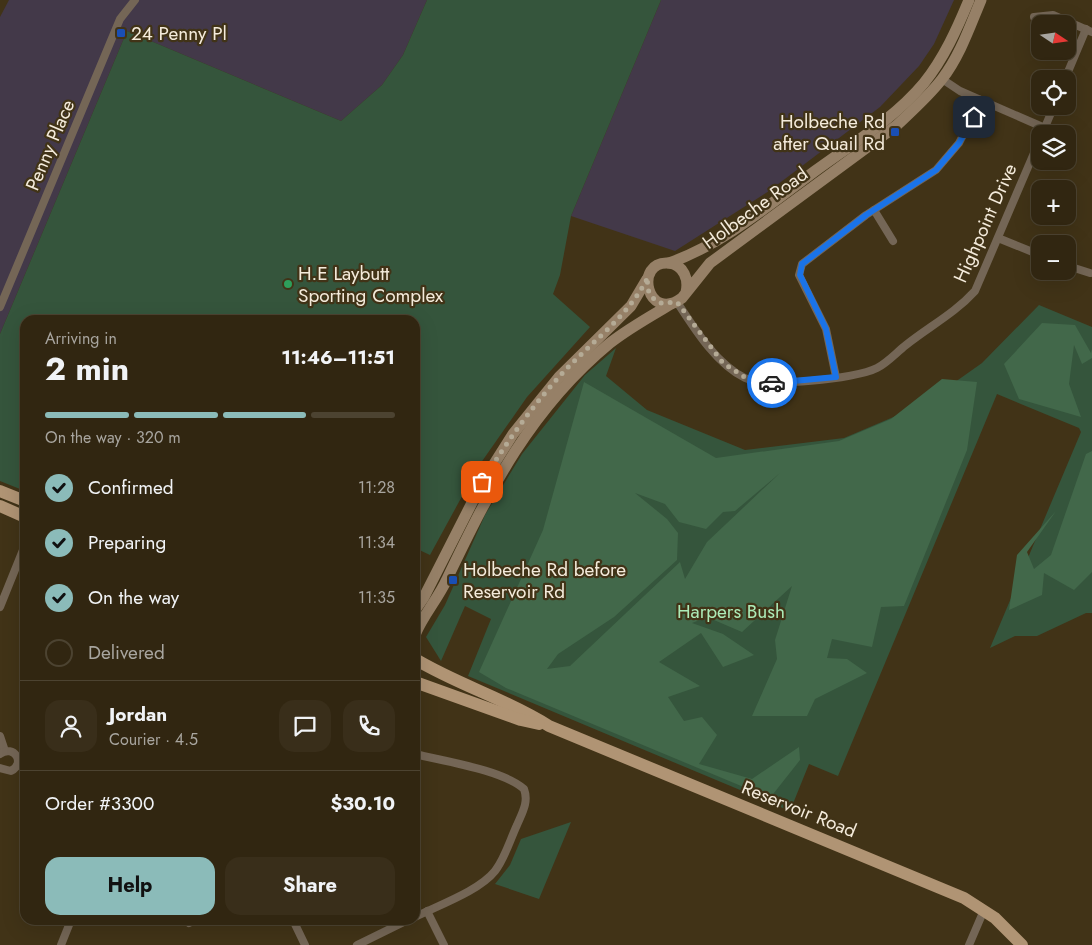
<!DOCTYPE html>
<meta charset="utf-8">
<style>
body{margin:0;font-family:Jost,sans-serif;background:#392e1a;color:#f1f3f6;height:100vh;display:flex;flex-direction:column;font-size:19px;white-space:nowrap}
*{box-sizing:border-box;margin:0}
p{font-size:16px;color:#a8a59f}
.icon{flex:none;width:28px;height:28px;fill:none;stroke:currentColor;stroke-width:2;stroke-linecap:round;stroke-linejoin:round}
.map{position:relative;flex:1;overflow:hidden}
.details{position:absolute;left:20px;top:315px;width:400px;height:610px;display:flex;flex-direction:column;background:#312611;border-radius:15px;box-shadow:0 5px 20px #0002,0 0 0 1px #4c4331}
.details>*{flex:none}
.needle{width:32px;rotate:103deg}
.tools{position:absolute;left:1031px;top:15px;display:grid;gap:10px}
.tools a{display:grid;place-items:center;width:45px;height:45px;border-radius:10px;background:#312611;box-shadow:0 5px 20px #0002,0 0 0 1px #4c4331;font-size:25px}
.pin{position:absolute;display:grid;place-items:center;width:42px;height:42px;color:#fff;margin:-21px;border-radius:10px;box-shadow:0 2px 8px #0006}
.courier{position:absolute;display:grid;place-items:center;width:50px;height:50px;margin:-25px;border:4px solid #1a73e8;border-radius:50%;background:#fff;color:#222;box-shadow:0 1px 6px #0007}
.head em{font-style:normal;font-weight:700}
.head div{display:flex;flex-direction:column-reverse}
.head{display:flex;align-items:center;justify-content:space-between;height:85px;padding:0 25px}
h1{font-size:32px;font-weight:700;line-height:38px}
.bar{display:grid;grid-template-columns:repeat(4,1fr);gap:8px 5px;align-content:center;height:60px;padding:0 25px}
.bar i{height:6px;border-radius:4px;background:#4c4331}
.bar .selected{background:#8bbbb9}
.bar p{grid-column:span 4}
.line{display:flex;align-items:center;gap:12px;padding:0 25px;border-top:1px solid #4c4331}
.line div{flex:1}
.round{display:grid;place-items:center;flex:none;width:52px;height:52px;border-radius:15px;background:#392e1a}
ol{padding:0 25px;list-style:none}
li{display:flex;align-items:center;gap:15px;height:55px}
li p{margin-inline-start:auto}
li .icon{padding:5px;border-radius:50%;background:#8bbbb9;color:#111;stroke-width:4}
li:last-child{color:#a8a59f}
li i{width:28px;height:28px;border:2px solid #4c4331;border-radius:50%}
.cta{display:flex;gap:10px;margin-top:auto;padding:10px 25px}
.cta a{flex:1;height:58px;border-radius:15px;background:#8bbbb9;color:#111;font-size:20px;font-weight:700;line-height:58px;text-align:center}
.cta a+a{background:#392e1a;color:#f1f3f6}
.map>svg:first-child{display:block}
</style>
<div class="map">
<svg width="1092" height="945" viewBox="0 0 1092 945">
<rect width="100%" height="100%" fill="#413317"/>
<!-- industrial -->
<g fill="#433949">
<polygon points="9,0 427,0 403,55 382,85 341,121 127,31 0,334 0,17"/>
<polygon points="661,0 954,0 934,44 919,66 880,107 769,191 675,251 571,216"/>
</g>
<!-- green -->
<g fill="#35553c">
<polygon points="427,0 661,0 571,216 560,275 553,294 590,327 527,397 478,467 430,555 415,548 415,320 25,320 25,491 0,481 0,334 127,31 341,121 382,85 403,55"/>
<polygon points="1039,305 1092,327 1092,613 1086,613 1037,636 1015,636 990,648 1081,432 1079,428 997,394 838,776 809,764 790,811 468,676 491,619 465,606 441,661 426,637 445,605 485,515 522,454 585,375 616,348 606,376 647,410 745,450 844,438 924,404 982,363"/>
<polygon points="571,822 539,899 495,884 510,865 521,839"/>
</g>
<!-- forest -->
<g fill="#42684a" fill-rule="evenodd">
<polygon points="1042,323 1075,325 1091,353 1092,349 1092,358 1082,364 1074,345 1069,384 1081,417 1019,399 1004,364"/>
<path d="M942 379 977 382 967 450 904 606 881 607 872 647 832 639 827 658 847 659 867 673 815 699 807 716H752L777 659 775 640 792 586 742 632 707 617 692 623 723 634 754 655 723 667 701 633 659 662 700 686 668 697 684 721 702 717 717 735 699 764 752 779 799 747 800 760 770 798 506 688 479 672 543 530 584 382 716 458 839 441 891 419ZM780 473 707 542 685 579 680 562 570 666 547 669 558 654 614 617 677 560 678 533 667 519 635 493 665 504 679 522 706 529 723 512 735 511Z"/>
<polygon points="1092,451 1092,572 1074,590 1044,573 1042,595 1009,610 1017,555 1056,511 1027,552 1034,569 1051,555 1086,454"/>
</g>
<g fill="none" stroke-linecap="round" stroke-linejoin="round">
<!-- street -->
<g stroke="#746656" stroke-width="8">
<polyline points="1034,17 1053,15 1092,32"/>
<polyline points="942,79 960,91 1045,128"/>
<polyline points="1065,79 1086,29"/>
<polyline points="1042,134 1054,106"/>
<polyline points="874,210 893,241"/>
<polyline points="998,238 1040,255"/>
<polyline points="1068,266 1090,273"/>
<path d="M677 302C694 328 716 364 745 378 766 388 856 379 877 368 887 363 897 352 906 345 930 326 955 313 975 291L1040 139"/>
<polyline points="0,307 120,19 135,0"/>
<polyline points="836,377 826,329 799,275 802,264 866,215 936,170 959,143 981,100"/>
<polyline points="0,607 25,545"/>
<polyline points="0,736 5,751"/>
<path d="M0 754C14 744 26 763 11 771L0 768"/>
<path d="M415 754C443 761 503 770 524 789 529 802 522 813 517 825 510 840 505 858 495 871 479 891 439 905 415 917"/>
<polyline points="427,911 444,945"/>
<polyline points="187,920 189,923 194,920"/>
<polyline points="293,920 305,945"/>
<polyline points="61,945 71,920"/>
<polyline points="357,945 408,920"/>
<polyline points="969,945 984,910"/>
</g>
<!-- secondary -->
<g stroke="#968067" stroke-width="11">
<path d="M669 263C723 244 769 205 815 171 852 144 895 118 924 83 944 58 957 29 969 0"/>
<path d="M686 292C689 280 684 265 669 263 633 260 647 324 682 298L710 263 896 126C912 111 929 96 942 79 960 56 970 26 981 0"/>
<polyline points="415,610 424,597 482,483 513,434 559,377 631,306 647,279"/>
<path d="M415 635C423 615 438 599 447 579 490 489 531 408 610 343 629 328 651 316 671 304"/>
</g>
<!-- primary -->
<g stroke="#b09474" stroke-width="12">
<polyline points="0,491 25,501"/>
<polyline points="0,506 25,517"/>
<path d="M415 659C458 685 507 699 549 726L964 898 995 918 1022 945"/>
<polyline points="415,682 521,720 539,724"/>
</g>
</g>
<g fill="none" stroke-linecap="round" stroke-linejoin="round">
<!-- done -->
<path stroke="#b5ab96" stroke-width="5" stroke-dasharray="0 9" d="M482 482C505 445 529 410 559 377 588 344 628 318 648 277 646 289 649 297 660 303L677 302 723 363 746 378 772 383"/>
<!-- route -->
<polyline stroke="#1a73e8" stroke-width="6" points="772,383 836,377 826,329 800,275 802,264 866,215 936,170 959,143 974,117"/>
</g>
<!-- markers -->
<g fill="#1a4fb4" stroke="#413317" stroke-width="2">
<rect x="116" y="28" width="10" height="10" rx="2.5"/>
<rect x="890" y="127" width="10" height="10" rx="2.5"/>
<rect x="448" y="575" width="10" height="10" rx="2.5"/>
</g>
<circle fill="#2e9e5b" stroke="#413317" stroke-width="2" cx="288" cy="284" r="5"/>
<g text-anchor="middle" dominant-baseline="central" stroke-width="4.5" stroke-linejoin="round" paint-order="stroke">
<!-- poi labels -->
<g font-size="19" fill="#f4ebdb" stroke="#413317" text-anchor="start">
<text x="131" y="33">24 Penny Pl</text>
<text x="885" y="121" text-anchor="end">Holbeche Rd<tspan x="885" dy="22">after Quail Rd</tspan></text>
<text x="298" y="273">H.E Laybutt<tspan x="298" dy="22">Sporting Complex</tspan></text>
<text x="463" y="569">Holbeche Rd before<tspan x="463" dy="22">Reservoir Rd</tspan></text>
</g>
<!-- street labels -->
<g font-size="19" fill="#f4ebdb" stroke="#413317">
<text transform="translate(50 145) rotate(-67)">Penny Place</text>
<text transform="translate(755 208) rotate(-36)">Holbeche Road</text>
<text transform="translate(985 223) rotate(-66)">Highpoint Drive</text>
<text transform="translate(799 809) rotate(22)">Reservoir Road</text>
</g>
<!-- park labels -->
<g font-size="19" fill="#acebb8" stroke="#413317">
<text x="731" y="611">Harpers Bush</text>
</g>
</g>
</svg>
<div class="tools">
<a><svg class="needle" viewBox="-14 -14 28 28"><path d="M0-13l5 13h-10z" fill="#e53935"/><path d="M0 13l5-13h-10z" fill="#a8a59f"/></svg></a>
<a><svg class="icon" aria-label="locate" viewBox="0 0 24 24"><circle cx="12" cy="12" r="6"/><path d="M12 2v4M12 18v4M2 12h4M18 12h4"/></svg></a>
<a><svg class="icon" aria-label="layers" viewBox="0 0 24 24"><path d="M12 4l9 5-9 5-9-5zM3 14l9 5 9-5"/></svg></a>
<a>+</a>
<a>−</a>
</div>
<div class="pin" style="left:482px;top:482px;background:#ea580c"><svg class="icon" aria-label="bag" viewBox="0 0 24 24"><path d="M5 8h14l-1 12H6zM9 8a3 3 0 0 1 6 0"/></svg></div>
<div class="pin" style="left:974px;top:117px;background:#1f2937"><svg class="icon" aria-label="home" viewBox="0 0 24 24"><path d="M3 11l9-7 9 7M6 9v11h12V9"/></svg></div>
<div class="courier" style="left:772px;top:383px"><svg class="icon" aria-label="car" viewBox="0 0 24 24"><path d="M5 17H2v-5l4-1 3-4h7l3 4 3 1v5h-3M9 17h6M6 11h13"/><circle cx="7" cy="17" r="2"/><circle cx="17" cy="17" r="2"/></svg></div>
<section class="details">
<div class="head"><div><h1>2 min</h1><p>Arriving in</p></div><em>11:46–11:51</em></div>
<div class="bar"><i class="selected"></i><i class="selected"></i><i class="selected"></i><i></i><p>On the way · 320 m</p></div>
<ol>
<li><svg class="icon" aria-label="check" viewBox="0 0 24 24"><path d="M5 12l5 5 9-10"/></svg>Confirmed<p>11:28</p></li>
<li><svg class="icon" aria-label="check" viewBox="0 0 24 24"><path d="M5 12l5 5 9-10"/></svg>Preparing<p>11:34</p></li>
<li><svg class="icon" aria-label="check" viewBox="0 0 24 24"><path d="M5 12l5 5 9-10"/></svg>On the way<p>11:35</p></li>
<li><i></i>Delivered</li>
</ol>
<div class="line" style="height:90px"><a class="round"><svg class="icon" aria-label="person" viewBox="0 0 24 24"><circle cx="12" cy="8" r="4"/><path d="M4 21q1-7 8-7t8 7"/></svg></a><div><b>Jordan</b><p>Courier · 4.5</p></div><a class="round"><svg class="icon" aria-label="chat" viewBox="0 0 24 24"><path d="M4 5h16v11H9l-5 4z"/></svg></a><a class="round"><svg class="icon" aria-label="phone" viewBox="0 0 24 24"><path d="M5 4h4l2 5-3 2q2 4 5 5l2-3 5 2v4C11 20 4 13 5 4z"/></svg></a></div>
<div class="line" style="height:65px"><div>Order #3300</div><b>$30.10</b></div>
<div class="cta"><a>Help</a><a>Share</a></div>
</section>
</div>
